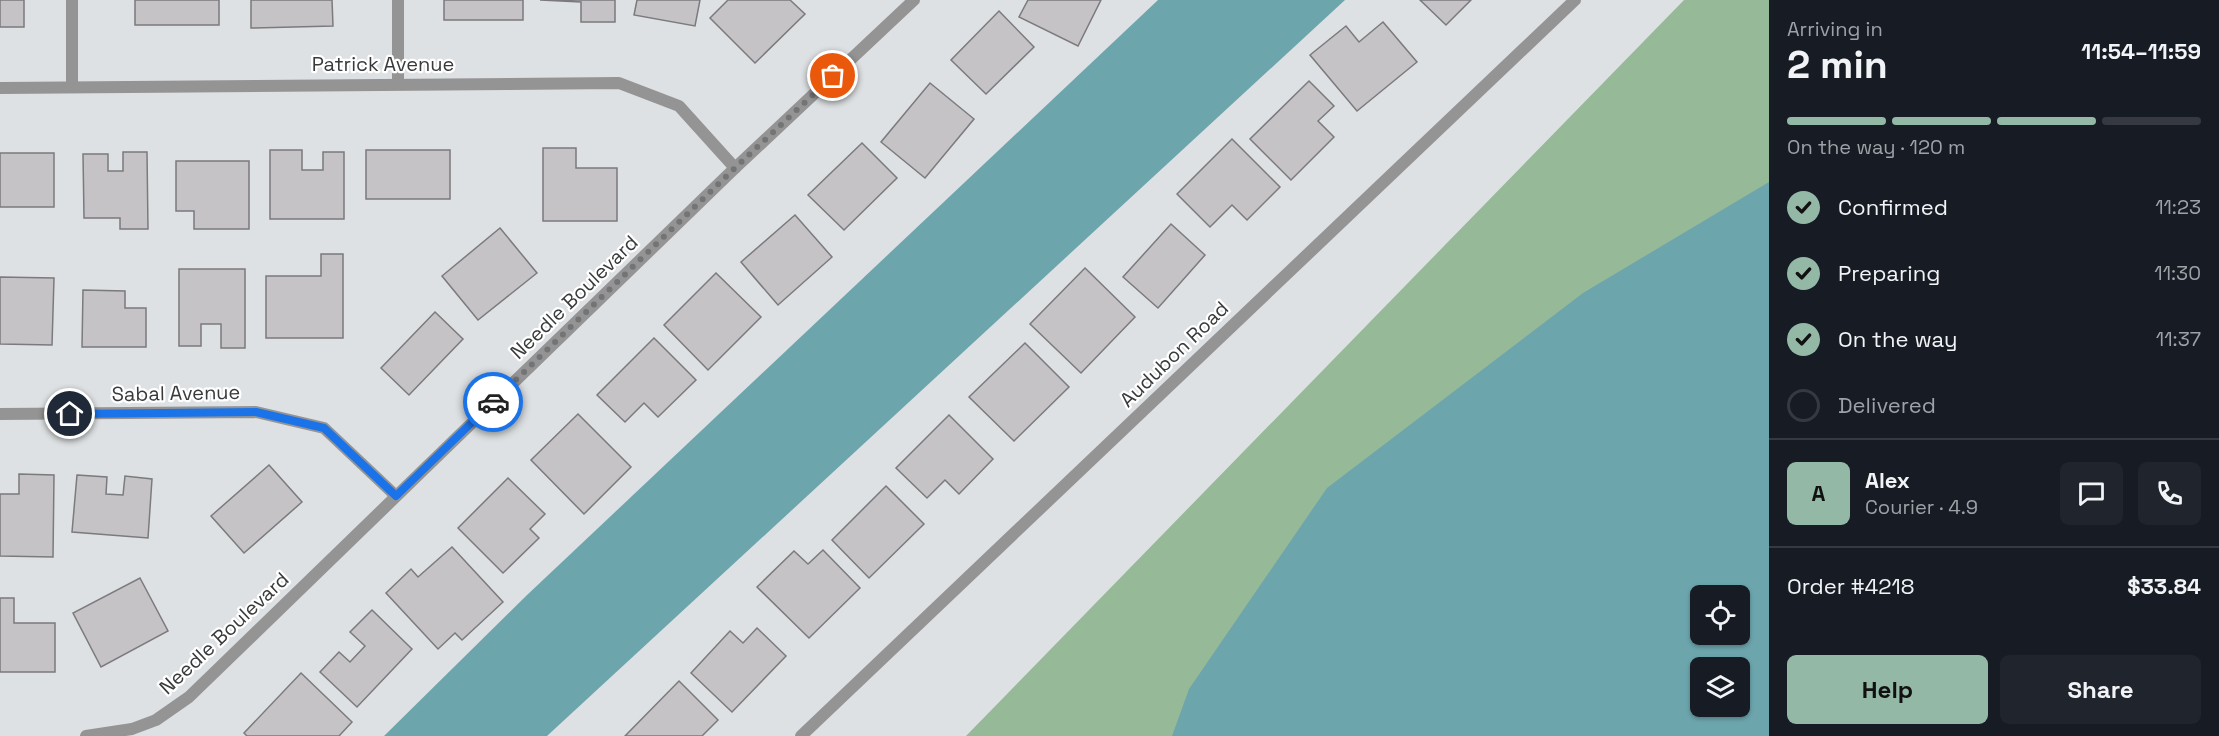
<!DOCTYPE html>
<meta charset="utf-8">
<style>
body{margin:0;font-family:"Space Grotesk",sans-serif;background:#20242c;color:#f1f3f6;height:100vh;display:flex;flex-direction:column;font-size:22px;white-space:nowrap}
*{box-sizing:border-box;margin:0}
p{font-size:20px;color:#9ea1a6}
.icon{flex:none;width:33px;height:33px;fill:none;stroke:currentColor;stroke-width:2;stroke-linecap:round;stroke-linejoin:round}
.map{position:relative;flex:1;overflow:hidden}
.panel{display:flex;flex-direction:column;background:#171b24;width:450px}
.panel>*{flex:none}
.controls{position:absolute;left:1690px;top:585px;display:grid;gap:12px}
.controls a{display:grid;place-items:center;width:60px;height:60px;border-radius:9px;background:#171b24;box-shadow:0 2px 4px #0004;font-size:30px}
.pin{position:absolute;display:grid;place-items:center;width:51px;height:51px;color:#fff;margin:-26px;border:3px solid #fff;border-radius:50%;box-shadow:0 2px 6px #0007}
.courier{position:absolute;display:grid;place-items:center;width:60px;height:60px;margin:-30px;border:4px solid #1a73e8;border-radius:50%;background:#fff;color:#222;box-shadow:0 2px 8px #0007}
.summary em{font-style:normal;font-weight:700}
.summary div{display:flex;flex-direction:column-reverse}
.summary{display:flex;align-items:center;justify-content:space-between;height:102px;padding:0 18px}
h1{font-size:39px;font-weight:700;line-height:45px}
.bar{display:grid;grid-template-columns:repeat(4,1fr);gap:9px 6px;align-content:center;height:72px;padding:0 18px}
.bar i{height:8px;border-radius:4px;background:#363941}
.bar .active{background:#93b9a6}
.bar p{grid-column:span 4}
.line{display:flex;align-items:center;gap:15px;padding:0 18px;border-top:2px solid #363941}
.line div{flex:1}
.round{display:grid;place-items:center;flex:none;width:63px;height:63px;border-radius:9px;background:#20242c}
ol{padding:0 18px;list-style:none}
li{display:flex;align-items:center;gap:18px;height:66px}
li p{margin-inline-start:auto}
li .icon{padding:6px;border-radius:50%;background:#93b9a6;color:#111;stroke-width:4}
li:last-child{color:#9ea1a6}
li i{width:33px;height:33px;border:3px solid #363941;border-radius:50%}
.primary-button{display:flex;gap:12px;margin-top:auto;padding:12px 18px}
.primary-button a{flex:1;height:69px;border-radius:9px;background:#93b9a6;color:#111;font-size:24px;font-weight:700;line-height:69px;text-align:center}
.primary-button a+a{background:#20242c;color:#f1f3f6}
main{display:flex;flex:1;min-height:0}
.map>svg:first-child{display:block}
</style>
<main>
<div class="map">
<svg width="1769" height="736" viewBox="0 0 1769 736">
<rect width="100%" height="100%" fill="#dee1e3"/>
<!-- green -->
<path fill="#96b998" fill-rule="evenodd" d="M1684 0H1769V736H966ZM1701 596H1740V634H1701ZM1701 668H1740V706H1701Z"/>
<!-- water -->
<g fill="#6da5ad" fill-rule="evenodd">
<polygon points="1158,0 1345,0 547,736 384,736 526,596"/>
<path d="M1769 182V736H1172L1189 689 1327 488 1583 293ZM1701 596H1740V634H1701ZM1701 668H1740V706H1701Z"/>
</g>
<!-- building -->
<g fill="#c5c3c6" stroke="#7b7a7d" stroke-width="1.5">
<rect x="0" y="0" width="24" height="27"/>
<rect x="135" y="0" width="84" height="25"/>
<polygon points="251,0 332,0 333,26 251,28"/>
<rect x="444" y="0" width="79" height="20"/>
<polygon points="540,0 615,0 615,22 581,22 581,2"/>
<polygon points="637,0 700,0 695,26 634,15"/>
<polygon points="728,0 790,0 805,14 755,63 710,18"/>
<polygon points="1028,0 1101,0 1078,46 1019,17"/>
<polygon points="1420,0 1471,0 1446,25"/>
<polygon points="999,11 1034,47 986,94 951,60"/>
<polygon points="1383,22 1417,62 1357,111 1310,55 1346,26 1359,42"/>
<polygon points="1309,81 1334,106 1318,121 1334,137 1291,180 1250,139"/>
<polygon points="930,83 974,119 925,178 881,142"/>
<polygon points="1232,139 1280,187 1247,220 1232,205 1210,227 1177,194"/>
<polygon points="862,143 897,178 844,230 808,195"/>
<polygon points="543,148 576,148 576,168 617,168 617,221 543,221"/>
<polygon points="270,150 302,150 302,170 323,170 323,152 344,152 344,219 270,219"/>
<rect x="366" y="150" width="84" height="49"/>
<polygon points="123,152 147,152 148,229 120,229 120,218 84,218 83,154 108,154 108,171 123,171"/>
<rect x="0" y="153" width="54" height="54"/>
<polygon points="176,161 249,161 249,229 194,229 194,211 176,211"/>
<polygon points="795,215 832,257 778,305 741,262"/>
<polygon points="1171,224 1205,255 1158,308 1123,277"/>
<polygon points="500,228 537,273 478,320 442,276"/>
<polygon points="321,254 343,254 343,338 266,338 266,276 321,276"/>
<polygon points="1085,268 1135,317 1081,373 1030,324"/>
<polygon points="179,269 245,269 245,348 221,348 221,324 201,324 201,346 179,346"/>
<polygon points="716,273 761,317 708,370 664,325"/>
<polygon points="0,277 54,278 52,345 0,344"/>
<polygon points="83,290 125,291 125,308 146,308 146,347 82,347"/>
<polygon points="435,312 463,339 409,395 381,368"/>
<polygon points="654,338 696,380 658,417 644,403 625,422 597,395"/>
<polygon points="1025,343 1069,387 1014,441 969,397"/>
<polygon points="578,414 631,467 584,514 531,460"/>
<polygon points="949,415 993,459 959,494 945,480 927,498 896,468"/>
<polygon points="269,465 302,502 244,553 211,516"/>
<polygon points="19,474 54,475 53,557 0,556 0,494 19,494"/>
<polygon points="77,475 107,477 106,494 123,495 125,476 152,479 148,538 72,532"/>
<polygon points="508,478 545,514 530,529 539,538 503,573 458,528"/>
<polygon points="886,486 924,524 869,578 832,540"/>
<polygon points="452,547 503,602 462,640 455,633 438,649 386,593 411,569 418,577"/>
<polygon points="823,550 860,588 809,638 757,587 794,551 808,564"/>
<polygon points="140,578 168,631 101,667 73,613"/>
<polygon points="0,598 14,598 14,623 55,623 55,672 0,672"/>
<polygon points="372,610 412,649 357,707 320,672 339,652 350,662 365,646 350,632"/>
<polygon points="757,628 786,656 732,712 691,673 730,631 743,643"/>
<polygon points="301,673 352,722 339,736 247,736 244,733"/>
<polygon points="679,681 718,720 702,736 625,736"/>
</g>
<g fill="none" stroke-linecap="round" stroke-linejoin="round">
<!-- street -->
<g stroke="#959495" stroke-width="12">
<polyline points="398,0 398,83"/>
<polyline points="72,87 72,0"/>
<polyline points="0,88 619,83 679,106 735,168"/>
<polyline points="0,414 256,412 324,428 396,496"/>
<polyline points="86,736 132,729 156,720 189,697 735,168 914,0"/>
<polyline points="801,736 1575,0"/>
</g>
</g>
<g fill="none" stroke-linecap="round" stroke-linejoin="round">
<!-- done -->
<polyline stroke="#737476" stroke-width="6" stroke-dasharray="0 10.8" points="493,402 735,168 833,76"/>
<!-- route -->
<polyline stroke="#1a73e8" stroke-width="8" points="70,414 256,412 324,428 396,496 493,402"/>
</g>
<g text-anchor="middle" dominant-baseline="central" stroke-width="4.5" stroke-linejoin="round" paint-order="stroke">
<!-- street labels -->
<g font-size="20" fill="#393a3b" stroke="#fff">
<text x="383" y="64">Patrick Avenue</text>
<text transform="translate(574 297) rotate(-44)">Needle Boulevard</text>
<text transform="translate(1174 354) rotate(-44)">Audubon Road</text>
<text transform="translate(176 393) rotate(-1)">Sabal Avenue</text>
<text transform="translate(224 633) rotate(-43)">Needle Boulevard</text>
</g>
</g>
</svg>
<div class="controls">
<a><svg class="icon" aria-label="locate" viewBox="0 0 24 24"><circle cx="12" cy="12" r="6"/><path d="M12 2v4M12 18v4M2 12h4M18 12h4"/></svg></a>
<a><svg class="icon" aria-label="layers" viewBox="0 0 24 24"><path d="M12 4l9 5-9 5-9-5zM3 14l9 5 9-5"/></svg></a>
</div>
<div class="pin" style="left:833px;top:76px;background:#ea580c"><svg class="icon" aria-label="bag" viewBox="0 0 24 24"><path d="M5 8h14l-1 12H6zM9 8a3 3 0 0 1 6 0"/></svg></div>
<div class="pin" style="left:70px;top:414px;background:#1f2937"><svg class="icon" aria-label="home" viewBox="0 0 24 24"><path d="M3 11l9-7 9 7M6 9v11h12V9"/></svg></div>
<div class="courier" style="left:493px;top:402px"><svg class="icon" aria-label="car" viewBox="0 0 24 24"><path d="M5 17H2v-5l4-1 3-4h7l3 4 3 1v5h-3M9 17h6M6 11h13"/><circle cx="7" cy="17" r="2"/><circle cx="17" cy="17" r="2"/></svg></div>
</div>
<section class="panel">
<div class="summary"><div><h1>2 min</h1><p>Arriving in</p></div><em>11:54–11:59</em></div>
<div class="bar"><i class="active"></i><i class="active"></i><i class="active"></i><i></i><p>On the way · 120 m</p></div>
<ol>
<li><svg class="icon" aria-label="check" viewBox="0 0 24 24"><path d="M5 12l5 5 9-10"/></svg>Confirmed<p>11:23</p></li>
<li><svg class="icon" aria-label="check" viewBox="0 0 24 24"><path d="M5 12l5 5 9-10"/></svg>Preparing<p>11:30</p></li>
<li><svg class="icon" aria-label="check" viewBox="0 0 24 24"><path d="M5 12l5 5 9-10"/></svg>On the way<p>11:37</p></li>
<li><i></i>Delivered</li>
</ol>
<div class="line" style="height:108px"><b class="round" style="background:#93b9a6;color:#111">A</b><div><b>Alex</b><p>Courier · 4.9</p></div><a class="round"><svg class="icon" aria-label="chat" viewBox="0 0 24 24"><path d="M4 5h16v11H9l-5 4z"/></svg></a><a class="round"><svg class="icon" aria-label="phone" viewBox="0 0 24 24"><path d="M5 4h4l2 5-3 2q2 4 5 5l2-3 5 2v4C11 20 4 13 5 4z"/></svg></a></div>
<div class="line" style="height:78px"><div>Order #4218</div><b>$33.84</b></div>
<div class="primary-button"><a>Help</a><a>Share</a></div>
</section>
</main>
